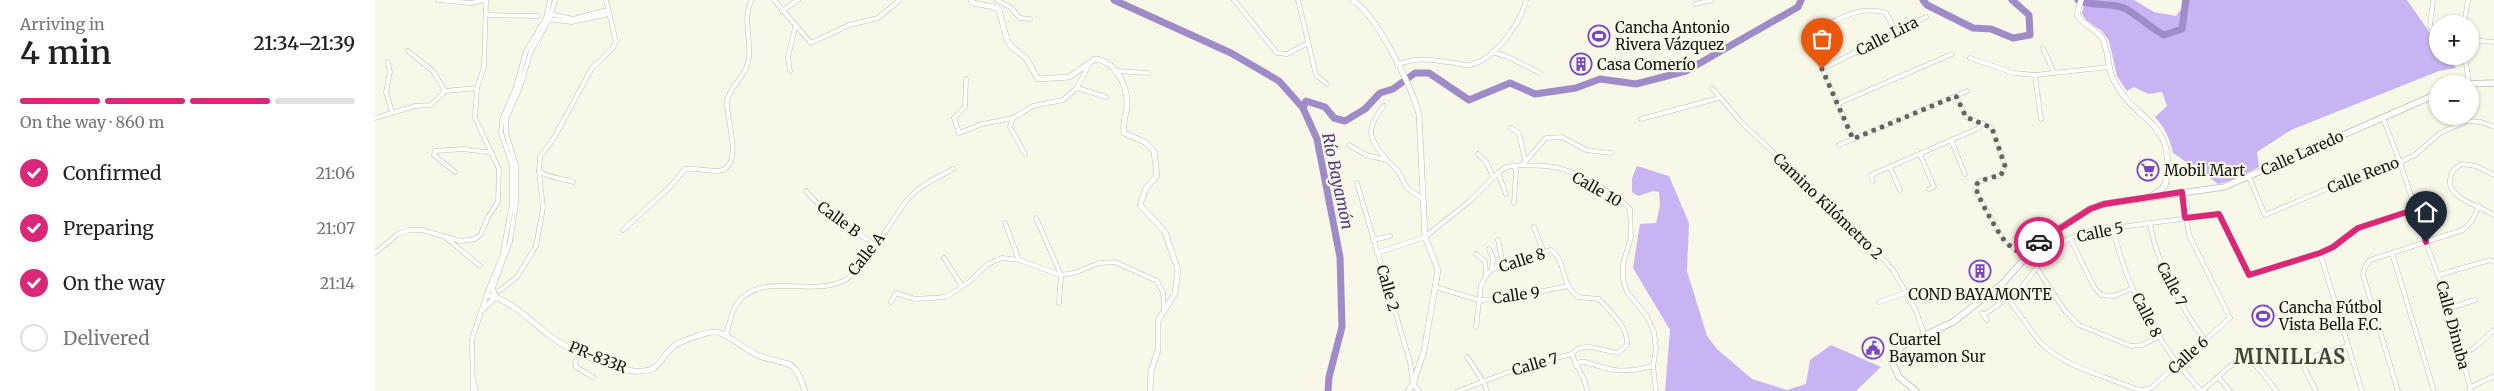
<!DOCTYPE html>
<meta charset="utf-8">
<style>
body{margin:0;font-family:Merriweather,serif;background:#f6f6f6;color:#222;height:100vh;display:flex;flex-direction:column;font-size:19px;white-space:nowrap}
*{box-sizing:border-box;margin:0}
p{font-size:16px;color:#767676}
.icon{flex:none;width:28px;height:28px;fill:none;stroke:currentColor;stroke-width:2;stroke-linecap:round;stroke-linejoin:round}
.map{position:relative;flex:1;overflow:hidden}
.side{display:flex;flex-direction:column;background:#fff;width:375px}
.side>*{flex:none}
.fabs{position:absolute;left:2054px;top:15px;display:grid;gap:10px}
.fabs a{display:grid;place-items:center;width:50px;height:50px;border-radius:50%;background:#fff;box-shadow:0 1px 4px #0004;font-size:25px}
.pin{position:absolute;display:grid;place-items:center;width:42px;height:42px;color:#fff;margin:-51px -21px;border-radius:50% 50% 50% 0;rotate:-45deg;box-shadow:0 0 5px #0007}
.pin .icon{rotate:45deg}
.courier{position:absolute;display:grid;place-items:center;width:50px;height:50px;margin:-25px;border:4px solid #db2777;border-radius:50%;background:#fff;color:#222;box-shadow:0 1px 6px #0007}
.summary em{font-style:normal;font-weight:600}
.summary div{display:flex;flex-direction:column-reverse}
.summary{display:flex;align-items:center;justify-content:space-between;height:85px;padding:0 20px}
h1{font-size:32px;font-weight:600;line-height:38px}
.bar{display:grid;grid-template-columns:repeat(4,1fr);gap:8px 5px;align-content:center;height:60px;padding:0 20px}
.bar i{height:6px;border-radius:4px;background:#e0e0e0}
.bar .selected{background:#db2777}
.bar p{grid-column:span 4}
ol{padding:0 20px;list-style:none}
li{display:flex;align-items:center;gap:15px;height:55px}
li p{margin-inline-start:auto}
li .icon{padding:5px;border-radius:50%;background:#db2777;color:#fff;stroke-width:4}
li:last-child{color:#767676}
li i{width:28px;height:28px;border:2px solid #e0e0e0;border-radius:50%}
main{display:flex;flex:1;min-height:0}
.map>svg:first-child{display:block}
</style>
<main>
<section class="side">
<div class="summary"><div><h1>4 min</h1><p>Arriving in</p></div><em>21:34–21:39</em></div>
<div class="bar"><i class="selected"></i><i class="selected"></i><i class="selected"></i><i></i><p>On the way · 860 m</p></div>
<ol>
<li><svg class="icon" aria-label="check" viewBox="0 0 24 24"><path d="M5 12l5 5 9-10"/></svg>Confirmed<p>21:06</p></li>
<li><svg class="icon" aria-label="check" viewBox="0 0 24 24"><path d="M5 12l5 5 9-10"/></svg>Preparing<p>21:07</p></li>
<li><svg class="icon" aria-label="check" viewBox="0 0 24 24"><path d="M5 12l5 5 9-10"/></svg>On the way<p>21:14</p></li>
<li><i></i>Delivered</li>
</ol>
</section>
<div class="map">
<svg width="2119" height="391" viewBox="0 0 2119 391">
<rect width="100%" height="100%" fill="#f8f8e8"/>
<!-- green -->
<polygon fill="#dfd4f8" points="1892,304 1901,316 1884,328 1875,315"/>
<!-- forest -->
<g fill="#c8b4f3">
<path d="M1710 0H1759L1779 12 1801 16 1806 9 1807 0H2032L2062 43V56H2072L2081 68 2064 71 1916 130 1882 152 1884 167 1855 181 1843 184 1798 153C1795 139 1790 128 1780 117L1792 106 1787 92 1773 94 1759 87 1752 91 1742 76 1734 41 1727 31 1711 20 1707 14Z"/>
<polygon points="1262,166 1294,176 1314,223 1312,271 1332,336 1342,349 1377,379 1412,390 1431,384 1435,360 1456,345 1506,367 1481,391 1290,391 1295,330 1258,268 1265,224 1281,223 1285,206 1284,192 1278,191 1263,196 1257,192 1257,178"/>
</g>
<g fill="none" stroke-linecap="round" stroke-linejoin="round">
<!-- river -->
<g stroke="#9f8bc8" stroke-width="7">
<polyline points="739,0 856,53 904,81 928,108 942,139 965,257 967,327 954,377 953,391"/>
<polyline points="1548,0 1552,5 1598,28 1616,29 1638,38 1655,35 1654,15 1637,0"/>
<path d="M1703 0C1717 7 1735 2 1749 8 1763 15 1775 28 1789 35L1807 29 1811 0"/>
<polyline points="928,108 931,101 950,107 959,118 970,121 990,109 1005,93 1018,89 1040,73 1054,73 1094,100 1135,83 1160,94 1201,88 1225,79 1261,84 1311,71 1423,7 1426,0"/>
</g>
<!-- minor casing -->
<g stroke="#bebeaf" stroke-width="5">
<g id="minor">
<polyline points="63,0 96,3 109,0"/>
<polyline points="399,0 436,43 474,25 503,18 525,0"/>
<polyline points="622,0 635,7 645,18 655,19"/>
<polyline points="859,0 902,53 912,54 933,43"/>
<polyline points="923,0 941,75 952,84"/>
<polyline points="2058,0 2055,26 2062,34"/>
<polyline points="1320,4 1337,0"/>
<polyline points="407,11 423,0"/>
<polyline points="175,14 198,19 233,10"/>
<polyline points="111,15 163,16"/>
<polyline points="173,19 197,22 234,14"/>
<polyline points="2089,24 2093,0"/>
<path d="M1439 31C1463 20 1485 4 1511 13L1521 32"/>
<polyline points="2095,40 2119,42"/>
<polyline points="1668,48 1679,73"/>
<polyline points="33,51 58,71 70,91"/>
<polyline points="1117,52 1131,56 1165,73"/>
<polyline points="2090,56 2094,83"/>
<polyline points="1595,58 1639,73 1660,75 1734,67"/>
<polyline points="1444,61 1478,139"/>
<polyline points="13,62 15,72 11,92 17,112"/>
<path d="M1022 65C1042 56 1058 60 1079 63 1084 64 1090 66 1094 65 1119 61 1146 23 1151 0"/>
<polyline points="1447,69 1551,17"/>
<polyline points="415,71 413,57 420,28"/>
<polyline points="742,71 773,73"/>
<polyline points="1660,75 1666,119"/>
<polyline points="591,79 590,107 579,118 584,133 607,124 638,118 658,106 688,100 702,88 714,64"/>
<polyline points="702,88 731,97"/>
<polyline points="1337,88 1367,123 1486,235 1518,270 1541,311 1550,337"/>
<polyline points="1581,96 1591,117 1617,128 1630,166 1626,175 1603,182 1600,190 1630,242 1650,256"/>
<polyline points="1462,104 1577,54"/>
<path d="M1009 106C989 130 994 139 1012 160"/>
<polyline points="0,118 40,106 56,105 70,91 102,88"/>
<polyline points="638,118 635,127 650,154"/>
<polyline points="2008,118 2025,162 2051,242 2075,308 2096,391"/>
<polyline points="1266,119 1344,98"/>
<polyline points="1136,128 1144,133 1150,160"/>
<polyline points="1576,140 1590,174"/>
<polyline points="974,145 991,155 1012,160 1023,171 1032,188 1048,199"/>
<polyline points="1464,145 1592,91"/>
<polyline points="1103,154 1112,163 1118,177"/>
<polyline points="1545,154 1559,187 1554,189"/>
<path d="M1147 165C1158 166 1172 165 1183 168 1204 173 1240 193 1255 209L1256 237 1248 264V279L1252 292 1271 315 1279 332 1281 349 1278 366 1281 391"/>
<polyline points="1515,167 1525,190"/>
<path d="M164 171C173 178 187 178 198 182"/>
<polyline points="80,172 59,155 60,151 89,149 117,153"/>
<polyline points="1123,173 1131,194"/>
<path d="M2119 175 2101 166 2087 164C2080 167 2076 171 2075 179 2072 199 2106 206 2119 215"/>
<polyline points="1874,177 1890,215 1954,188 2025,162 2040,155 2065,133 2092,121 2106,122 2119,127"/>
<polyline points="1498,181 1496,175 1604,128 1607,123"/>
<polyline points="982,183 1035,362 1038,384 1044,391"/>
<polyline points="431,191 446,207 500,245"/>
<polyline points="1808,200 1812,203 1813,216 1810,218"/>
<polyline points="1139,203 1141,171 1139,165"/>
<polyline points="661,218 686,275 684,303"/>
<polyline points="630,223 644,260"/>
<path d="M1775 223C1781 262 1806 308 1830 340"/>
<polyline points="1159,227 1168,251"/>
<path d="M1738 228C1751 289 1784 345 1826 391"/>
<path d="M248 230 295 187 310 169C322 167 343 175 351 168 366 156 351 118 352 101 354 86 372 77 374 57 376 39 367 16 377 0"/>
<polyline points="69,236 105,266"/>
<polyline points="1695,238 1719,287 1726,295 1739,296 1758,288"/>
<polyline points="998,240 1015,236"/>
<polyline points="1123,240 1128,265"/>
<polyline points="1114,249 1118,258 1117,269"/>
<polyline points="0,253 23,234 34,230 47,230 86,241 100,239 106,234 113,217 123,202 124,169 100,118 102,88 109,67 111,0"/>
<polyline points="1002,253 1050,237 1096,200 1123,173 1131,167 1147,165 1171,138 1187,137 1211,150 1236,153"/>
<polyline points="1945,253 1987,391"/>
<polyline points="2017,253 2059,391"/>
<polyline points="1101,254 1110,261 1111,275"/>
<polyline points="569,258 587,286"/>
<polyline points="1661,267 1691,312 1704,325 1756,346 1767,345 1783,337"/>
<polyline points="2064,275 2115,260 2119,262"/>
<polyline points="1060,287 1104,300 1128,299 1193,286"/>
<polyline points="117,290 135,242 141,203 141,165 131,133 131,120 145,87 156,51 175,18 180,0"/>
<polyline points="124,291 142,277 161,246 168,208 164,171 165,157 179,138 217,68 237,49 241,42 231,0"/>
<path d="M1633 299C1644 313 1654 329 1666 343 1689 367 1730 376 1761 389L1768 390 1776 388 1855 318 1814 235 1807 193"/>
<polyline points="516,302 521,293 540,299 571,297 594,282 613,264 627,258 644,260 686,275 699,273 724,263 740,262 782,281 788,292 789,310"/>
<polyline points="1504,302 1530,293"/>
<polyline points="2075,308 2100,300"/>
<polyline points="1607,313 1612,320"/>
<polyline points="1609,315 1647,287 1672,254 1695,238 1708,232 1844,214 1875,275 1945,253 1959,247 1983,228 2041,209"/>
<path d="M351 336C354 326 356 312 362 304 384 270 437 298 470 280 492 268 516 219 533 199 545 185 562 178 578 169"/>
<polyline points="206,353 200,361 201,367 218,377"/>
<path d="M1197 354C1201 367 1211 378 1212 391"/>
<polyline points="2087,354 2099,348 2119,330"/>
<polyline points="1092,357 1108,381 1112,391"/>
<path d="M1201 366 1205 362H1210C1238 371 1248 374 1278 366"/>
<polyline points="1843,377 1855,391"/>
<polyline points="99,382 101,391"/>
<polyline points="2094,388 2119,376"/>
<polyline points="98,391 97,339 114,288 127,257 137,204 137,165 126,133 127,120 141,87 151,51 171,18 175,0"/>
<path d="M1083 391 1147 367 1197 354C1207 340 1228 351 1243 353L1252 345C1254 328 1235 311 1224 299L1203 297C1200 294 1196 291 1194 287 1187 276 1189 259 1176 250L1128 265 1117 269 1111 276 1106 285 1101 327"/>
<polyline points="1827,391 1868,355 1872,355 1902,391"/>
<polyline points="1941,391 1927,364 1939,356 1973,346"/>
<polyline points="2023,391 1988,275 1990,267 1995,260 2088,230 2097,221 2104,206"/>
</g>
</g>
<!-- tertiary casing -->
<g stroke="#bebeaf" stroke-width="6">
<g id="tertiary">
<path d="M596 0 598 3 619 7 624 10 632 40 637 47 651 58 663 79 694 77 720 59C740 61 752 84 752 103 752 114 747 121 749 133L770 142 779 151 782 176 771 188 765 205 790 232 803 270 800 293 783 321V350L776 371 775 391"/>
<path d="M977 0C1002 14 1036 86 1044 114L1050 237 1063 270 1049 351 1038 384 1033 391"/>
<path d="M1706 0 1702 15C1709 26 1720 28 1727 38 1734 49 1732 67 1738 79 1760 124 1804 120 1790 186"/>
<path d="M112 295C136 300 156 321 175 336 190 348 240 370 259 371 287 373 282 360 298 347 303 342 333 331 340 332 352 332 373 353 387 357 416 366 419 358 430 391"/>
<polyline points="106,311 121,297 117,289"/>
</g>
</g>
<!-- secondary casing -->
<g stroke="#bebeaf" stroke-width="7">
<g id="secondary">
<polyline points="2091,84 2119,83"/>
<polyline points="1777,196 1787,189 1791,182"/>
<polyline points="1541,391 1524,377 1517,362 1519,355 1527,346 1578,322 1628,283 1667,239 1715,209 1729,204 1849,187 2062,94"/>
</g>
</g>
<!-- minor -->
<use href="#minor" stroke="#fff" stroke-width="4"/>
<!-- tertiary -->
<use href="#tertiary" stroke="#fff" stroke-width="5"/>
<!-- secondary -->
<use href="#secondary" stroke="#fff" stroke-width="5.5"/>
</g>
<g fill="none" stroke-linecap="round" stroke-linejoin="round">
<!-- done -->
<path stroke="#65655c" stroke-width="5" stroke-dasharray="0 9" d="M1447 69 1478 139 1581 96 1591 117 1617 128 1630 166 1626 175C1620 177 1605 179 1601 185 1598 190 1625 237 1631 242 1636 248 1644 252 1650 256L1664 242"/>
<!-- route -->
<polyline stroke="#db2777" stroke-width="6" points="1664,242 1715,209 1729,204 1807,192 1810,218 1844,214 1874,275 1945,253 1958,247 1983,228 2041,209 2051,242"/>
</g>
<!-- icons -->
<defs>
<g id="stadium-ring" transform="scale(1.125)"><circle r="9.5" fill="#f8f8e8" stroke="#7847bf" stroke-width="1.5"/><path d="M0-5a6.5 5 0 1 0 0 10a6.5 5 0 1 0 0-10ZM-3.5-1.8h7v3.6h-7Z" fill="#7847bf"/></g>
<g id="building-ring" transform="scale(1.125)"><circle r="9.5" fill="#f8f8e8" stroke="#7847bf" stroke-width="1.5"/><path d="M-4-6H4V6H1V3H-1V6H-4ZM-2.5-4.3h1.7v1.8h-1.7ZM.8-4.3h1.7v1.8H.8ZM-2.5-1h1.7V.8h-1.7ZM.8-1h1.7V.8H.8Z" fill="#7847bf"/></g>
<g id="supermarket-ring" transform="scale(1.125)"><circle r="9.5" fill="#f8f8e8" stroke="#7847bf" stroke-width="1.5"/><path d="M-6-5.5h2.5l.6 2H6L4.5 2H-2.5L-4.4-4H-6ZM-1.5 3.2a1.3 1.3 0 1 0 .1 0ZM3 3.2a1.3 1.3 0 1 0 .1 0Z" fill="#7847bf"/></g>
<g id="civic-ring" transform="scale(1.125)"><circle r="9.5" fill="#f8f8e8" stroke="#7847bf" stroke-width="1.5"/><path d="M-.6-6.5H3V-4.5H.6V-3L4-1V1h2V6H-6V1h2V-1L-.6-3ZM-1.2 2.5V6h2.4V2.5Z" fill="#7847bf"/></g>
</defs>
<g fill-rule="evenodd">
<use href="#stadium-ring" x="1224" y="36"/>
<use href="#building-ring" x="1206" y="64"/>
<use href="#supermarket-ring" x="1773" y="170"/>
<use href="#building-ring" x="1605" y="271"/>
<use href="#stadium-ring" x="1888" y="316"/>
<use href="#civic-ring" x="1498" y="348"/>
</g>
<g text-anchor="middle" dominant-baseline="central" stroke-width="4.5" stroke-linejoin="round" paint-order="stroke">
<!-- poi labels -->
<g font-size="15" fill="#161611" stroke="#f8f8e8" text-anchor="start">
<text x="1240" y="27">Cancha Antonio<tspan x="1240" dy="17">Rivera Vázquez</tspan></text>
<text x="1222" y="64">Casa Comerío</text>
<text x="1789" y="170">Mobil Mart</text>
<text x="1605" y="294" text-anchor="middle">COND BAYAMONTE</text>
<text x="1904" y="307">Cancha Fútbol<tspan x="1904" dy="17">Vista Bella F.C.</tspan></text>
<text x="1514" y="339">Cuartel<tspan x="1514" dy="17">Bayamon Sur</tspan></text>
</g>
<!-- street labels -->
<g font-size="15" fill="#161611" stroke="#f8f8e8">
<text transform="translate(1512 36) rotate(-27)">Calle Lira</text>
<text transform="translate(1927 153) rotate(-24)">Calle Laredo</text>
<text transform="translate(1988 175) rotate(-21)">Calle Reno</text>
<text transform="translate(1222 189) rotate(30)">Calle 10</text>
<text transform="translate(1453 206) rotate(44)">Camino Kilómetro 2</text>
<text transform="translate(464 219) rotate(36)">Calle B</text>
<text transform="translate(1725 232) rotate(-12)">Calle 5</text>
<text transform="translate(491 254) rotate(-52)">Calle A</text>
<text transform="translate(1147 260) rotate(-18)">Calle 8</text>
<text transform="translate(1797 284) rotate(63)">Calle 7</text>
<text transform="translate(1013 288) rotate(74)">Calle 2</text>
<text transform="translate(1141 295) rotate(-8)">Calle 9</text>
<text transform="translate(1772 315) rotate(63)">Calle 8</text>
<text transform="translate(2078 325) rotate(75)">Calle Dinuba</text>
<text transform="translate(1813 355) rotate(-42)">Calle 6</text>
<text transform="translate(223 357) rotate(22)">PR-833R</text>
<text transform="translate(1160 364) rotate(-16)">Calle 7</text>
</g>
<!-- water labels -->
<g font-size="16" font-style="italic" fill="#51347e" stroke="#f8f8e8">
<text transform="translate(963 181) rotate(78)">Río Bayamón</text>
</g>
<!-- district labels -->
<g font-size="20" font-weight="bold" letter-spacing="1" fill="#434336" stroke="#f8f8e8">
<text x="1915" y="356">MINILLAS</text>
</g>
</g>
</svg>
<div class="fabs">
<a>+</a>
<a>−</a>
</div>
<div class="pin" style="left:1447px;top:69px;background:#ea580c"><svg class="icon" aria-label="bag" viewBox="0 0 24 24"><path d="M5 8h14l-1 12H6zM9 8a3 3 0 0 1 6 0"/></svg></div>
<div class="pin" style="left:2051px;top:242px;background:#1f2937"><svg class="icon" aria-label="home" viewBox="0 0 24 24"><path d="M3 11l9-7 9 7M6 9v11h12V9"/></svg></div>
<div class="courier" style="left:1664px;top:242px"><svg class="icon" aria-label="car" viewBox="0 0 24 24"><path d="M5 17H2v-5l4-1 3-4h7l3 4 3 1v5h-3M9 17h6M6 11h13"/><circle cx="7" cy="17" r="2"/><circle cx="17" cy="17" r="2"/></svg></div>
</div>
</main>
